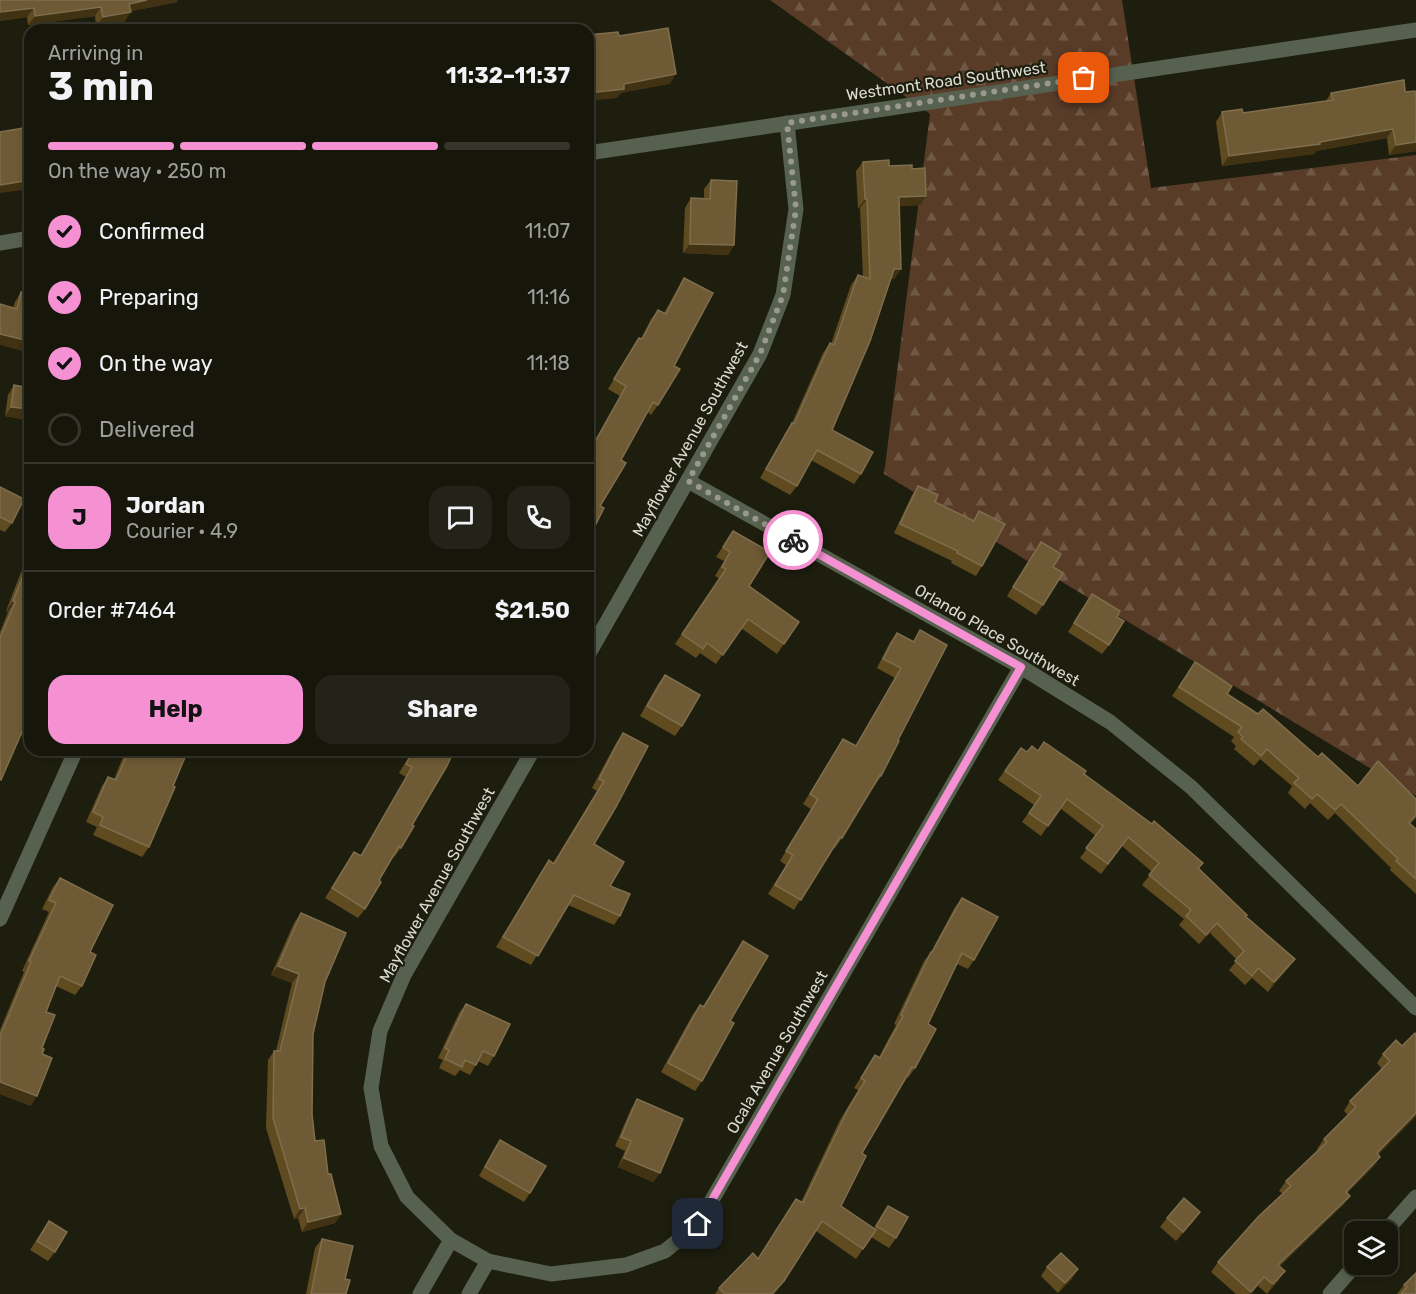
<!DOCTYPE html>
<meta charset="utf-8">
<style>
body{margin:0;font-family:Rubik,sans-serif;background:#232319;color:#f1f3f6;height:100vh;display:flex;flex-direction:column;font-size:22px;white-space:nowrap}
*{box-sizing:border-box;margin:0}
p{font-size:20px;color:#9e9f9d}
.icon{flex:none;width:33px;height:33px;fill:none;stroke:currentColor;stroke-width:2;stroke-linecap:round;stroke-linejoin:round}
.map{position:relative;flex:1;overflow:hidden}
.drawer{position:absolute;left:24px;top:24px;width:570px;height:732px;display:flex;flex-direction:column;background:#16160b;border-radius:18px;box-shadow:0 3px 9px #0003,0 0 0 2px #35352c}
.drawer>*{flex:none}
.buttons{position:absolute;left:1344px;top:1221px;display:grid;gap:12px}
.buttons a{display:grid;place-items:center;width:54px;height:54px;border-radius:12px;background:#16160b;box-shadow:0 3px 9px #0003,0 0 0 2px #35352c;font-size:30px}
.pin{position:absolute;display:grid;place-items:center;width:51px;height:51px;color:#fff;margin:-26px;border-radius:12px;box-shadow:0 3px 9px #0006}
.courier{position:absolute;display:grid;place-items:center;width:60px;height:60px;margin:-30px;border:4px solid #f591d2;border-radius:50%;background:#fff;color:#222;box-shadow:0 2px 8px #0007}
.headline em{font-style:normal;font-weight:700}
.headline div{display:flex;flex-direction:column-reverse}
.headline{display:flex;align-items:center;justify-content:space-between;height:102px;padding:0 24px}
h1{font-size:39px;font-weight:700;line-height:45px}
.bar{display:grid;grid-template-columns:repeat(4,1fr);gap:9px 6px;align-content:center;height:72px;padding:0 24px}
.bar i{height:8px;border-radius:4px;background:#35352c}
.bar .on{background:#f591d2}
.bar p{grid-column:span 4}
.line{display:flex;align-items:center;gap:15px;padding:0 24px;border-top:2px solid #35352c}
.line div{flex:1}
.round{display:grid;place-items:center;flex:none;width:63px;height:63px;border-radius:18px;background:#232319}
ol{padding:0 24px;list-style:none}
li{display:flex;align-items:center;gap:18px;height:66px}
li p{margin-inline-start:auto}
li .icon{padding:6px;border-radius:50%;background:#f591d2;color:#111;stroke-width:4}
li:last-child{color:#9e9f9d}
li i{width:33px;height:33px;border:3px solid #35352c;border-radius:50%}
.button{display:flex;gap:12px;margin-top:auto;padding:12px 24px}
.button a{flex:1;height:69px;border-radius:18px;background:#f591d2;color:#111;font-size:24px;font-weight:700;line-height:69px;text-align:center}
.button a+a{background:#232319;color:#f1f3f6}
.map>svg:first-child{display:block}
</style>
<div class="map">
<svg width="1416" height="1294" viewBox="0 0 1416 1294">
<defs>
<pattern id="forest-firs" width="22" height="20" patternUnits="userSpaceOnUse" patternTransform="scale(1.5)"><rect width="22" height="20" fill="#583c28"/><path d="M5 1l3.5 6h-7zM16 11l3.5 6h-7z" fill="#6f5846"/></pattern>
</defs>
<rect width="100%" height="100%" fill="#1e1e0f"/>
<!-- forest -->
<polygon fill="url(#forest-firs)" points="770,0 1122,0 1151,188 1416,155 1416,796 884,474 930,114"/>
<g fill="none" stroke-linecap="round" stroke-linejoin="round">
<!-- street -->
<g stroke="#57614f" stroke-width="15">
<polyline points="588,153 1416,30"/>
<polyline points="0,243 30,238"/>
<polyline points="688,481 1021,667 1110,722 1191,787 1416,1008"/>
<polyline points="588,655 760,354 783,295 796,209 787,123"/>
<polyline points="533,750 404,975 380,1031 371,1088 381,1146 407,1197 451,1240 488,1261 551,1274 626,1265 665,1251 698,1224 1021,667"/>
<polyline points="0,919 76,750"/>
<polyline points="1385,1232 1416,1197"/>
<polyline points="420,1294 451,1240"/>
<polyline points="469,1294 488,1261"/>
<polyline points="1330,1294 1356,1264"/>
</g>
</g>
<!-- wall -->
<g fill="#604b21">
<polygon points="0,0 177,2 131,11 124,22 96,26 95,16 28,25 27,17 0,21"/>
<polygon points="1404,80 1416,151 1389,155 1387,138 1316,151 1314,154 1222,166 1216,122 1222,112 1243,113 1326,101 1331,93"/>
<polygon points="863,162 889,166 920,205 899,206 901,269 894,279 891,279 832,430 861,474 854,484 811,460 797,486 790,495 760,478 786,432 792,423 823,353 830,343 831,344 851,285 858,275 863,277 860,208 858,208 856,171"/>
<polygon points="711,180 734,245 728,255 683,253 685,208 691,198 704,199 704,189"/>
<polygon points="684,278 674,366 658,405 651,415 648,412 621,460 600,506 593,443 620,396 608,389 633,347 639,338 641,339 651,319 658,310 664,313 678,288"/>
<polygon points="29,289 22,351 13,308 15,302 21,292 26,293"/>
<polygon points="14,385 28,420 5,416 8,395"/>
<polygon points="918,486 935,502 973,520 979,511 982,566 976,576 951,563 952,561 894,533 912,495"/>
<polygon points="0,487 12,523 5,532 0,530"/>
<polygon points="733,531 749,586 799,622 777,654 741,628 716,664 700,653 696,658 675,644 720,579 715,576 724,561 716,557"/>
<polygon points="1041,542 1053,567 1043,605 1036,615 1007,596"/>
<polygon points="28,563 30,725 22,736 21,735 0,781 0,632 8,612 6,611 21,572"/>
<polygon points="1092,594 1117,617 1109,645 1102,654 1068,632"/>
<polygon points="920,630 898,740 881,776 875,785 874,785 842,838 835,848 833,847 794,910 768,894 786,865 780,861 811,809 803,804 843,739 856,745 895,678 877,668 890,642 897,633 913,641"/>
<polygon points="1195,662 1227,694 1318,757 1358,786 1416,799 1416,818 1410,824 1416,829 1416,894 1390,870 1391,868 1335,813 1328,820 1310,803 1305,809 1288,793 1292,786 1260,759 1254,766 1234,749 1236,746 1231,741 1234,737 1172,696"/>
<polygon points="665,675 682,726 675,736 640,716 658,684"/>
<polygon points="623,733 594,844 620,916 614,925 568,905 531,965 496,947 542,870 549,860 553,863 597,791 592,788 616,743"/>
<polygon points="1021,748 1027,752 1038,751 1084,774 1203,863 1199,869 1246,916 1295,959 1288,968 1268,992 1252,978 1245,985 1229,970 1237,960 1210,933 1199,944 1179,925 1184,919 1142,885 1152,872 1122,846 1101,874 1080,858 1096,836 1060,808 1041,836 1022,822 1034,805 998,780"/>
<polygon points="126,750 190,750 187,752 173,786 149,847 142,857 93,835 97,827 86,822 102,786 108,777 114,779"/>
<polygon points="413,750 454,750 412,825 401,848 394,857 393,856 379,880 365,909 358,918 325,898 354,852 360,856 406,777 399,773"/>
<polygon points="60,878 90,952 82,986 75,995 56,986 46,1012 42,1048 42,1054 31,1106 0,1094 0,1030 24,972 22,971 49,912 42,909 53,887"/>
<polygon points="962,898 974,960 968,969 957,964 928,1024 915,1068 908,1078 907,1077 862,1153 841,1206 874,1228 888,1206 896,1238 889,1248 871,1237 856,1259 816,1231 784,1281 774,1294 715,1294 719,1288 758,1258 796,1199 801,1202 840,1120 858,1090 854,1088 875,1055 879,1057 896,1025 894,1024 924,961 931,952 955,907"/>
<polygon points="301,913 325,982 313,1034 312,1114 315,1141 328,1174 341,1214 335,1223 302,1232 298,1218 294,1219 266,1128 268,1060 274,1051 276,1051 292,983 271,975 294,923"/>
<polygon points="743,941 730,1021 702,1081 695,1091 661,1072 693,1014 700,1005 703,1006"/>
<polygon points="466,1004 494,1056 488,1066 478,1061 470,1075 460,1070 455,1076 439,1068 443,1060 438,1058 459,1013"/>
<polygon points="1416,1034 1416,1116 1378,1155 1380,1157 1374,1166 1347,1193 1350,1196 1343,1205 1280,1266 1279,1280 1267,1294 1258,1286 1251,1294 1236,1294 1211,1272 1218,1262 1283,1194 1279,1191 1286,1181 1318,1150 1317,1149 1324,1139 1348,1115 1344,1111 1350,1101 1382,1069 1377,1063 1383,1054 1402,1046"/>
<polygon points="637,1099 660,1173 653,1182 618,1167 625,1151 615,1146 631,1109"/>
<polygon points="500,1140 530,1193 524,1202 479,1176 494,1149"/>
<polygon points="1200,1212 1193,1222 1176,1241 1160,1227 1167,1218"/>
<polygon points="49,1221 55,1252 48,1261 30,1250"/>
<polygon points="322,1239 345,1279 346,1294 306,1294 315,1248"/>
<polygon points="1047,1267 1072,1279 1058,1293 1041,1276"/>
<polygon points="1404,1285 1416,1294 1397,1294"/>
</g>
<!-- shaded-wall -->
<g fill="#403212">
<polygon points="147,0 178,0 177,2 123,13 129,4"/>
<polygon points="101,7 95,16 28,25 35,16"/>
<polygon points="34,8 27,17 0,21 0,12"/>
<polygon points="131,12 124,22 96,26 103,17"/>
<polygon points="676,74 670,84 621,93 617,98 588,101 588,93 624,84"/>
<polygon points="1393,129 1387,138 1316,151 1314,154 1222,166 1229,156"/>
<polygon points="1416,142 1416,151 1389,155 1396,145"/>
<polygon points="30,180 30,189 0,193 0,185"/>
<polygon points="926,196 920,205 892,207 899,197"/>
<polygon points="865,199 867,199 860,208 858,208"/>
<polygon points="690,244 734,245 728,255 683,253"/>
<polygon points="894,269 901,269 894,279 888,279"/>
<polygon points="0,334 29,341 22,351 0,345"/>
<polygon points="11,407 30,409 30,417 28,420 5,416"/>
<polygon points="13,601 15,602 8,612 6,611"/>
<polygon points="1416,815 1416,818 1402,832 1409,823"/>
<polygon points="1217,923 1210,933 1199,944 1206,935"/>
<polygon points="1295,959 1288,968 1268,992 1274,982"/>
<polygon points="278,966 299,974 292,983 271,975"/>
<polygon points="0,1082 37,1096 31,1106 0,1094"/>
<polygon points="1416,1113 1416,1116 1370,1163 1377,1153"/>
<polygon points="1380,1157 1374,1166 1339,1201 1346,1192"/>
<polygon points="624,1158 660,1173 653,1182 618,1167"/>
<polygon points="1350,1196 1343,1205 1271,1274 1278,1265"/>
<polygon points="305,1208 298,1218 294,1219 300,1209"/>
<polygon points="1200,1212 1193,1222 1176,1241 1183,1232"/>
<polygon points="341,1214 335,1223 302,1232 308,1222"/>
<polygon points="1078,1269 1072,1279 1058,1293 1065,1283"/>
<polygon points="1285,1271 1279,1280 1267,1294 1273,1284"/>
<polygon points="1264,1277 1258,1286 1251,1294 1249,1294"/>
<polygon points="784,1281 774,1294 772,1294"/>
</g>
<!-- building -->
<g fill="#6e5a34" stroke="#7f6e4d" stroke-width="1.5">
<polygon points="0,0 147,0 129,4 131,12 103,17 101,7 35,16 34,8 0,12"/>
<polygon points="668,28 676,74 624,84 624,89 588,93 588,35 618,32 619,36"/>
<polygon points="1404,80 1405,92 1415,91 1416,98 1416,142 1396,145 1393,129 1320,142 1320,144 1229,156 1222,112 1242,109 1243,113 1333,100 1331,93"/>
<polygon points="30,127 30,180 0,185 0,132"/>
<polygon points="889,160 889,166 912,165 912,169 925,168 926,196 899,197 901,269 894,269 870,341 832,430 873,452 861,474 817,450 797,486 766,469 792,423 794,424 830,343 834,345 858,275 870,279 867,199 865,199 863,162"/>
<polygon points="711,180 737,181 734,245 690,244 691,198 710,199"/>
<polygon points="684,278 713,293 674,366 680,369 658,405 653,402 621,460 626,463 600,506 604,508 588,540 588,440 594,444 626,386 614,379 639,338 642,339 658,310 666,314"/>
<polygon points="29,289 30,289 30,337 29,341 0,334 0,304 17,309 21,292 27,294"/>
<polygon points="14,385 30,388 30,409 11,407"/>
<polygon points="918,486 938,495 935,502 974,521 979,511 1005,524 982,566 957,553 958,551 900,524"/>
<polygon points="0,487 24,499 12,523 0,517"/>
<polygon points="733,531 770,552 749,586 799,622 784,644 748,619 723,655 707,643 703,649 682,634 726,569 722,567 730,552 723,547"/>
<polygon points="1041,542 1061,554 1053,567 1063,573 1043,605 1013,587"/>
<polygon points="28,563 30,564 30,725 29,727 25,725 1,780 0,779 0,638 15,602 13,601"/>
<polygon points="1092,594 1120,611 1117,617 1124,621 1109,645 1074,623"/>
<polygon points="920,630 947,645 898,740 899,741 881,776 880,775 842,838 840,837 801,900 775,885 793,855 786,851 818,799 810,794 843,739 856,746 901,668 883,659 897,633 914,642"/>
<polygon points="1195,662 1232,686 1227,694 1258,714 1263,709 1318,757 1322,753 1358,786 1378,761 1416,799 1416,815 1409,823 1416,829 1416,879 1396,861 1398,859 1341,804 1335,810 1317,794 1312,799 1294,783 1299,778 1267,749 1261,756 1241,739 1243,737 1238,732 1242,727 1179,687"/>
<polygon points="665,675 700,695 682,726 647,706"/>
<polygon points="623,733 648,746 616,807 594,844 624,862 610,886 630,894 620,916 574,895 538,956 503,937 549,860 554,864 604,781 599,779"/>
<polygon points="1044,742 1086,771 1084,774 1152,824 1154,821 1203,863 1198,868 1247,915 1245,916 1295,959 1274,982 1258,968 1252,976 1235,961 1244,951 1217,923 1206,935 1186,916 1191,910 1149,875 1159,863 1128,837 1108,864 1086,848 1103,826 1067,799 1048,826 1029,813 1041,796 1005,771 1021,748 1027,752 1032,746 1038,751"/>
<polygon points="129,750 188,750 173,786 175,787 149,847 100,825 103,817 93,812 108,777 116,780"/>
<polygon points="414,750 454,750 447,766 412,825 414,826 401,848 399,846 379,880 381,882 365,909 332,888 354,852 361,856 412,767 406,764"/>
<polygon points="60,878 113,905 90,952 96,955 82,986 60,976 46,1012 55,1015 42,1048 44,1049 42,1054 52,1058 37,1096 0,1082 0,1036 31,962 29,961 56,903 49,900"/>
<polygon points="962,898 998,917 974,960 962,953 928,1024 936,1029 915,1068 912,1067 862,1153 866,1156 841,1206 876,1230 863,1249 822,1221 784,1281 772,1294 725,1294 719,1288 753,1253 758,1259 796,1199 803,1203 847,1111 865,1081 861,1078 875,1055 880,1058 903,1016 901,1015 931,952 932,952"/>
<polygon points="301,913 346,933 325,982 313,1034 312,1114 315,1141 324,1140 328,1174 331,1174 341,1214 308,1222 305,1208 300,1209 273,1118 274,1051 280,1051 299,974 278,966"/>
<polygon points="743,941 768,956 730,1021 734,1023 702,1081 668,1063 700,1005 704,1007"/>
<polygon points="466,1004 510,1024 494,1056 483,1051 476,1065 465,1060 462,1067 445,1059 449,1050 445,1048"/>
<polygon points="1415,1033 1416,1034 1416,1113 1377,1153 1380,1157 1346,1192 1350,1196 1278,1265 1285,1271 1273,1284 1264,1277 1251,1292 1218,1262 1258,1217 1291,1186 1286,1181 1327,1142 1324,1139 1356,1107 1350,1101 1390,1061 1383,1054 1396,1040 1402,1046"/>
<polygon points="637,1099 683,1119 660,1173 624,1158 631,1141 621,1137"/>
<polygon points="500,1140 546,1166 530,1193 485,1167"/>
<polygon points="1184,1198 1200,1212 1183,1232 1167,1218"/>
<polygon points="888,1206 908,1217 896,1238 876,1226"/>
<polygon points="49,1221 67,1232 55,1252 37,1241"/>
<polygon points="322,1239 353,1246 345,1279 350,1280 346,1294 311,1294"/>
<polygon points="1061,1253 1078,1269 1065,1283 1047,1267"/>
<polygon points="1416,1273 1416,1294 1401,1294 1407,1287 1404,1285"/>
</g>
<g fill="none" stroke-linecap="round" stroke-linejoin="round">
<!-- done -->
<polyline stroke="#9a998e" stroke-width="6" stroke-dasharray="0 10.8" points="793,540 688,481 760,354 783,295 796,209 787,123 1084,78"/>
<!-- route -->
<polyline stroke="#f591d2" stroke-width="8" points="698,1224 1021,667 793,540"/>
</g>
<g text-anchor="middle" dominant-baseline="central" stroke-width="4.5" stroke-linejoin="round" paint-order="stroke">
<!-- street labels -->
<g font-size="16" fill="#dcdbd2" stroke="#1e1e0f">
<text transform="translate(946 81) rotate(-8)">Westmont Road Southwest</text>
<text transform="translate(690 439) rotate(-61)">Mayflower Avenue Southwest</text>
<text transform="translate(997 635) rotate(30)">Orlando Place Southwest</text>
<text transform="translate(437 885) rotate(-61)">Mayflower Avenue Southwest</text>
<text transform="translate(777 1052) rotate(-60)">Ocala Avenue Southwest</text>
</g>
</g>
</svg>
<div class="buttons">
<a><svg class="icon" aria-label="layers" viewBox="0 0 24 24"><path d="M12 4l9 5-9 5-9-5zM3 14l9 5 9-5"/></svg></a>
</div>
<div class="pin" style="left:1084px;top:78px;background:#ea580c"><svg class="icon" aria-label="bag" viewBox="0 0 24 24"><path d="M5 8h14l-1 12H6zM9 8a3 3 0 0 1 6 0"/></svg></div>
<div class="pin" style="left:698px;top:1224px;background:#1f2937"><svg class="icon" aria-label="home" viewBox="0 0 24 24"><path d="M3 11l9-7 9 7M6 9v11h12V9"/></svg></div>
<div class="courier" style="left:793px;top:540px"><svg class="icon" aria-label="bike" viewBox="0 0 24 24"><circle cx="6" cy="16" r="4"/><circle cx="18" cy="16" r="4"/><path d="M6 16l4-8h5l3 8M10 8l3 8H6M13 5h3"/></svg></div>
<section class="drawer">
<div class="headline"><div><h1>3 min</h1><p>Arriving in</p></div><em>11:32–11:37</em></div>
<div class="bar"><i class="on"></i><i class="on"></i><i class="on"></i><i></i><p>On the way · 250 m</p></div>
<ol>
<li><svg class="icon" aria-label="check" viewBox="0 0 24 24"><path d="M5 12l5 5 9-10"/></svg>Confirmed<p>11:07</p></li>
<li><svg class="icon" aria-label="check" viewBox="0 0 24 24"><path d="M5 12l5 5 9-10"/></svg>Preparing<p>11:16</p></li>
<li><svg class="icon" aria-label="check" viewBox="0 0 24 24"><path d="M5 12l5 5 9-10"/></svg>On the way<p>11:18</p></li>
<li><i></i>Delivered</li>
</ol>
<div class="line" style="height:108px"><b class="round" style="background:#f591d2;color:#111">J</b><div><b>Jordan</b><p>Courier · 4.9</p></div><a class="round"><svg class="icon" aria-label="chat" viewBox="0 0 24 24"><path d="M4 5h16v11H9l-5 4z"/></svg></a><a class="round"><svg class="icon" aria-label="phone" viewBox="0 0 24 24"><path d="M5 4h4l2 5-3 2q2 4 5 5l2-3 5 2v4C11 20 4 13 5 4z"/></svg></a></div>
<div class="line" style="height:78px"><div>Order #7464</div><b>$21.50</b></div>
<div class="button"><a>Help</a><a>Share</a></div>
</section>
</div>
